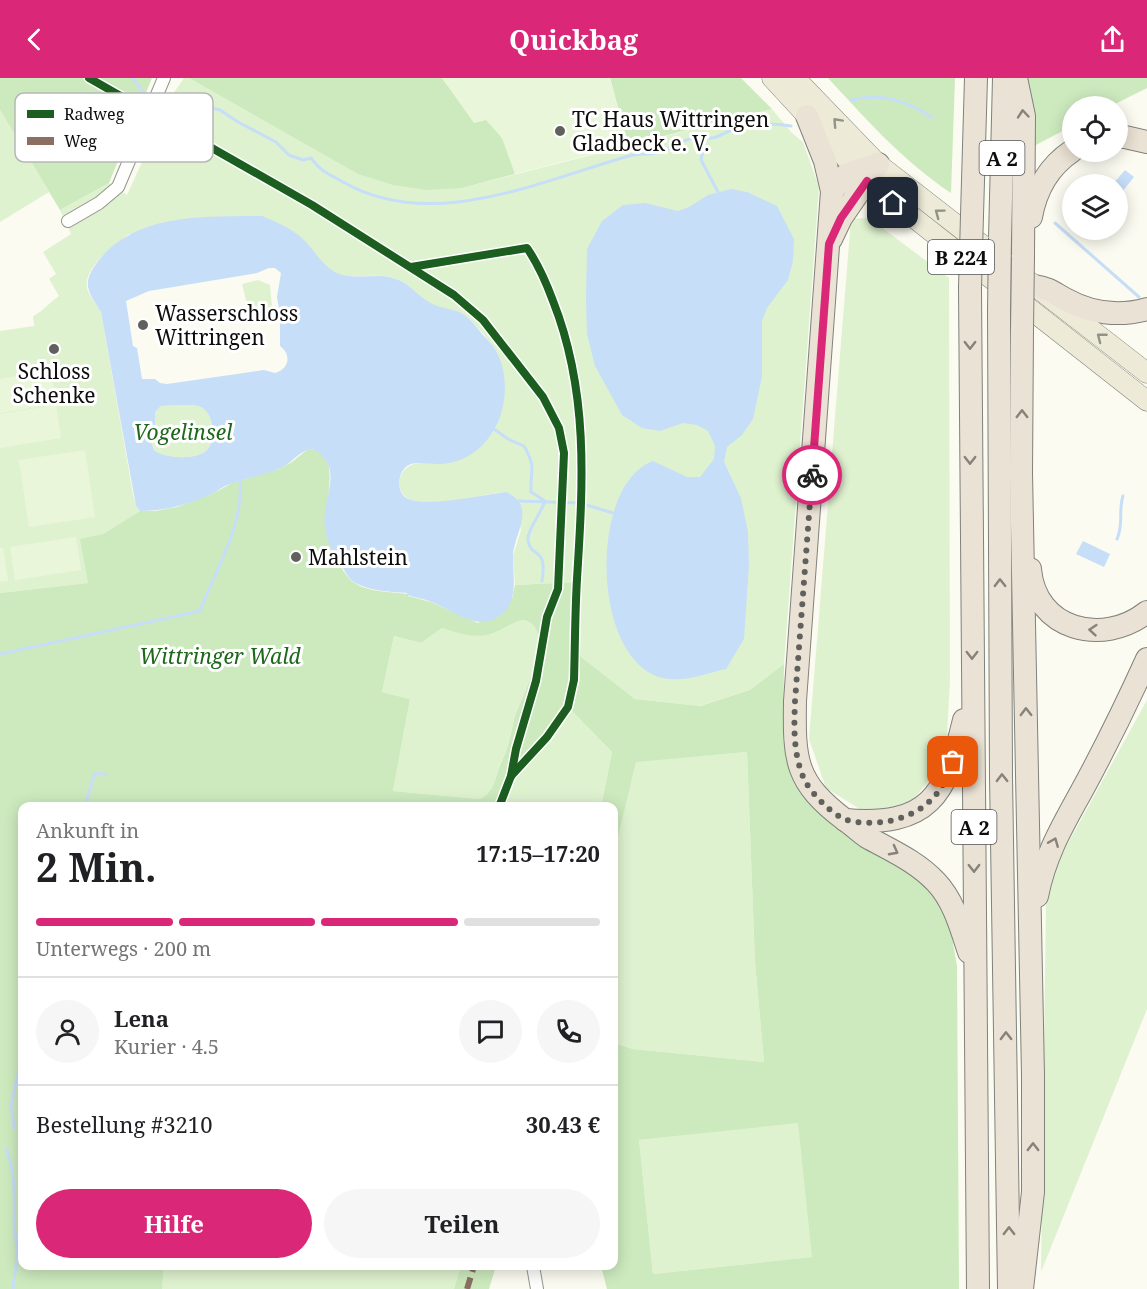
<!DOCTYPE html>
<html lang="de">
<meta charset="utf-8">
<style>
body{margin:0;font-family:"Noto Serif",serif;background:#f6f6f6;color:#202124;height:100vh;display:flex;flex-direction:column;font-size:22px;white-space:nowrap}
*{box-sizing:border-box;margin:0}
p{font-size:20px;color:#757577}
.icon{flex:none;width:33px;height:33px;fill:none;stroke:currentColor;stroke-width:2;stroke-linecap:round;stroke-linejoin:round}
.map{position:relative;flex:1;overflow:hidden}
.details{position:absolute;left:18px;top:724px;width:600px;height:468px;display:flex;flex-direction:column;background:#fff;border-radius:12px;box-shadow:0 3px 15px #0003}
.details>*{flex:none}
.controls{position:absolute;left:1062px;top:18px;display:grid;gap:12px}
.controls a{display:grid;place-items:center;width:66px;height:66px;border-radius:50%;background:#fff;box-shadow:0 3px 15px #0003;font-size:30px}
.pin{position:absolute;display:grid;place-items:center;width:51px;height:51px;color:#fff;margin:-26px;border-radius:12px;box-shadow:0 3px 9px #0006}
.courier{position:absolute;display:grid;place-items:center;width:60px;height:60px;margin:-30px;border:4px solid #db2777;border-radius:50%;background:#fff;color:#222;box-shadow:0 2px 8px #0007}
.summary em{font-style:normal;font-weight:700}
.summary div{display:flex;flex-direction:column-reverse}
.summary{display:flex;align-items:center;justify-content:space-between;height:102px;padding:0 18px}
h1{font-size:39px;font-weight:700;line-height:45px}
.bar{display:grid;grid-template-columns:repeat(4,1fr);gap:9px 6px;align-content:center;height:72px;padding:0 18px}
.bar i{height:8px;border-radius:4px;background:#e0e0e0}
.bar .on{background:#db2777}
.bar p{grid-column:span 4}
.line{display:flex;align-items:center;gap:15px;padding:0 18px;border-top:2px solid #e0e0e0}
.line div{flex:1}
.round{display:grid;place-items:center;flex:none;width:63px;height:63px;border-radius:32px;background:#f6f6f6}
.action{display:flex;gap:12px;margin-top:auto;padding:12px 18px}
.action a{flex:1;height:69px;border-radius:36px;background:#db2777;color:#fff;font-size:24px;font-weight:700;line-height:69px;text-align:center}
.action a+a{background:#f6f6f6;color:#202124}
header{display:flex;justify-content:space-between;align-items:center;height:78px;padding:0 18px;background:#db2777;color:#fff;font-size:27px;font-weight:700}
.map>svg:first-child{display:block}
</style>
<header><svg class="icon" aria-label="back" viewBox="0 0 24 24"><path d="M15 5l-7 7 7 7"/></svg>Quickbag<svg class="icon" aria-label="share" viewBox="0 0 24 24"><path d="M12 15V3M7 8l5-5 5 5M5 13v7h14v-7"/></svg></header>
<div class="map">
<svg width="1147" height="1211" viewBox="0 0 1147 1211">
<rect width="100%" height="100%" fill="#fbfbf1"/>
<!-- green -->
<g fill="#dff2d0">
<path d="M184 0H189L359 96 462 110 772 31 792 55 803 64 819 109 784 586 750 612 699 628 635 621 575 574 577 504 515 507 513 478 521 452 513 418 505 414C476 417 442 430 412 422 394 418 394 387 420 385L492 356C510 321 509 289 485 258 480 253 475 246 469 241 459 234 443 232 431 226 418 219 409 204 394 200 363 192 339 211 315 176L129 156C115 167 83 189 87 210 89 218 97 227 101 234L133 416 136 428 140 433 103 456 89 505 0 515V253L34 248 33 238C41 235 51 223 59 218L49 201 56 196 43 174 71 156 60 132 109 105 127 117 173 16Z"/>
<polygon points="0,32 49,114 0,144"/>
<polygon points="869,140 949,200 950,602 947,657 936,693 906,731 866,735 826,710 809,661 851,141"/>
<polygon points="258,202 270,207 272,230 249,235 242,206"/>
<path d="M161 328C171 328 189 326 198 328 214 332 217 361 207 372 197 382 165 381 154 372L151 364 155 353V334Z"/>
<path d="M523 542C559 549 522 619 515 638 512 648 511 659 507 670 506 676 502 681 500 686 495 699 494 716 479 721L393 713 410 621 382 614 394 558 421 565 442 550C459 556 479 561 496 554 506 550 513 544 523 542Z"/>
<polygon points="1147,622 1147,931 1041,1194 1046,826 1049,806 1056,787"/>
<polygon points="568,629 612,674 601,729 499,729 513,699"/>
<polygon points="747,674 755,884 764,984 633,971 614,965 614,776 636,683"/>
<polygon points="799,1044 813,1179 653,1196 639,1062"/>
<polygon points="164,1188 461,1188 454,1211 162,1211"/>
</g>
<!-- forest -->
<g fill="#cdeabe" fill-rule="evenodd">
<polygon points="0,0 152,0 109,105 60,132 0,32"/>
<path d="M189 0H442C457 24 487 35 502 60 508 70 511 84 515 96L462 110 427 112 393 107 358 96Z"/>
<polygon points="610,0 741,0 772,31 628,67"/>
<path d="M828 0H955L951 115C903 83 866 41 828 0Z"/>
<polygon points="1028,0 1147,0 1147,10 1111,28 1072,28 1072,48 1034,68"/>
<path d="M308 371C344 370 324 427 325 447 325 462 341 494 353 504 366 514 392 514 408 516V518L431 524 478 545 512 521 515 507 577 504 575 574 635 621 700 628 750 612 784 586 783 661 790 693 808 725 831 746 904 787 930 811 949 842 957 888 959 1211H607L601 1188H614V965L633 971 764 984 755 884 747 674 636 684 614 776V729H601L612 674 568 629 546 659 509 698 499 729H22V1188H164L162 1211H0V515L88 505 80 461 103 456 140 433H155L177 429 214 415 232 405 279 391 292 384ZM523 542C559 549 522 619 515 638 512 648 511 659 507 670 506 676 502 681 500 687 495 699 494 716 479 721L393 713 410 621 382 614 394 558 421 565 442 550C460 556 478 562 496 554 506 550 513 544 523 542ZM798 1045 812 1179 653 1196 639 1062Z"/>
<polygon points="461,1188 496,1188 489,1211 454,1211"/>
</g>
<!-- pitch -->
<g fill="#eaf6da">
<polygon points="442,0 610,0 628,67 515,96 502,60 486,42 474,45"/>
<polygon points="51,293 56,326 0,335 0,301"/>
<polygon points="56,327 61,360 0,370 0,336"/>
<polygon points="85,372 95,439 29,449 19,382"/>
<polygon points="76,459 81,492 15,502 10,469"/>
<polygon points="0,470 3,470 8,503 0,504"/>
</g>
<!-- water -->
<g fill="#c6def7" fill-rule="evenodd">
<polygon points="1125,92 1134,99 1118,119 1118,106 1113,106"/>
<path d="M731 111 747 114 777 128 794 161 793 183 788 202 767 230 762 243V298L753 341 742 357 727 369 724 384 741 420 748 454 749 487 744 561 726 591C707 595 683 605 663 600 591 583 588 407 653 383L687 399H700L714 381 715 368 708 353 697 347 683 345 660 353 642 350 622 337 595 288 587 256 586 221 587 171 602 143 623 127 645 125 678 133 689 129 708 117Z"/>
<path d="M262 138C276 144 291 150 302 160 315 172 321 187 337 195 356 203 377 194 396 201 409 205 417 217 429 224 438 230 449 230 459 234 468 238 476 248 482 256 487 261 493 267 496 273 508 294 507 323 498 344 487 369 465 386 438 386 430 386 419 384 411 386 399 390 396 408 403 417 415 433 486 416 506 414 539 429 512 457 513 480 513 502 520 529 494 541 474 551 452 532 434 525 426 521 416 520 407 517V515C391 514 372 513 357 506 350 503 346 495 342 489 334 477 327 465 325 451 320 421 347 391 313 371 301 371 292 385 281 390 266 397 249 399 233 405 225 407 219 412 212 416 189 426 166 433 140 433L136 428 101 234C87 212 81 205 99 182 138 134 207 139 262 138ZM269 190H275L281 195 277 219 280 237V268C292 277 289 291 275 295L264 292 167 306 160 305 155 301H142L137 270 133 268 126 223 149 213 257 195ZM161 328C171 328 189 326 198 328 214 332 217 361 207 372 197 382 165 381 154 372L151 364 155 353V334Z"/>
<polygon points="1083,463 1110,476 1104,489 1076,476"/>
</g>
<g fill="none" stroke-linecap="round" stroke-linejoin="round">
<!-- stream -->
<g stroke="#c6def7" stroke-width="3">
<polyline points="133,0 142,13 153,19"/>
<path d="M159 22 178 29 195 25 220 32 238 44 276 64 289 77 303 82 311 80C322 95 328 95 343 104 432 155 540 103 629 78 639 75 650 77 660 74 675 69 682 61 698 59L704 67 701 82 718 114"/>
<path d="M851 22C880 15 908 23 932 40"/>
<path d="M698 59C719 62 716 58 734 51 751 45 774 45 791 48"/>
<polyline points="1055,145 1139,219"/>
<path d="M494 351 508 361 524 368C537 391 530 391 531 414L545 423C542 433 526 455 528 462 530 481 548 467 542 503"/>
<polyline points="518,423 580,425 613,435"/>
<path d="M1117 461C1124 446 1118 433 1123 418"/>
<path d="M0 576 200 533C215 492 244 448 240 403"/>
<polyline points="85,729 94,697 97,695 107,697"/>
<polyline points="14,1050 11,1027 22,978"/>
<path d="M6 1070C15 1094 15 1119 14 1145 14 1154 17 1164 17 1173 17 1186 14 1199 13 1211"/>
</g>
<!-- street casing -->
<g stroke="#949490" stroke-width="14">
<g id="street">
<polyline points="68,143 99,125 118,109 164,0"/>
<polyline points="533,1188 537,1211"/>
</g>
</g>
<!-- primary casing -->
<g stroke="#81817d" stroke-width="21">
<g id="primary">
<polyline points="772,0 867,103 1147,323"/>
<polyline points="795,0 878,86 1147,295"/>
</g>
</g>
<!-- highway casing -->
<g stroke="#81817d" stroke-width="24">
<g id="highway">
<polyline points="1016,0 1024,38 1023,179"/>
<path d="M807 38 825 83 832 113 795 623C794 683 795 704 845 742 853 747 859 754 867 759 892 773 916 783 936 804 954 823 961 850 969 874"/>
<polyline points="1118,59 1125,59 1147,64"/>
<polyline points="832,113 846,97 878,86"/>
<polyline points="972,137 976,0"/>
<path d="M1031 139C1036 111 1048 89 1072 73"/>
<polyline points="1000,160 1004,0"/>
<polyline points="831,161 841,140 878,86"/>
<path d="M1035 208C1048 210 1054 215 1065 221 1090 235 1119 239 1147 231"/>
<polyline points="970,210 978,1211"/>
<polyline points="999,233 1001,698 1009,1211"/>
<path d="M1030 491C1035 552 1103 569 1147 534"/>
<path d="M845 742C929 749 946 718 964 642"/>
<path d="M1037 818C1046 773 1065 744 1086 705 1108 664 1128 623 1147 581"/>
<polyline points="1022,1211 1033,1114 1033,997 1021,395 1022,251"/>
</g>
</g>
<!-- street -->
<use href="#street" stroke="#fefefd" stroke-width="12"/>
<!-- primary -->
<use href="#primary" stroke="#edebd8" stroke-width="20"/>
<!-- highway -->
<use href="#highway" stroke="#eae2d4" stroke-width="22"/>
<!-- highway-bridge casing -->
<g stroke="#81817d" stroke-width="24" stroke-linecap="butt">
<g id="highway-bridge">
<polyline points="970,210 972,137"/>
<polyline points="999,233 1000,160"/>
<polyline points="1022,251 1023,179"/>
</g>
</g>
<!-- highway-bridge -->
<use href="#highway-bridge" stroke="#eae2d4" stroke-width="22"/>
<!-- quiet -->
<polyline stroke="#8d6e63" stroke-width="6" stroke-dasharray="12 6" stroke-linecap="butt" points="467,1211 474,1188"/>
<!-- cycleway casing -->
<g stroke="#fff" stroke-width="11">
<g id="cycleway">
<polyline points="89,0 312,127 454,217 483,242 543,319 559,350 564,375 558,511 547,539 536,603 516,671 511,698"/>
<path d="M411 189 527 170C538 186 546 204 553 223 589 314 583 405 577 501 575 535 575 568 574 602L568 629 547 659 511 698 499 729"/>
</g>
</g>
<!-- cycleway -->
<use href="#cycleway" stroke="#1b5e20" stroke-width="8"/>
</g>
<!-- one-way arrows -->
<defs><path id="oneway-chevron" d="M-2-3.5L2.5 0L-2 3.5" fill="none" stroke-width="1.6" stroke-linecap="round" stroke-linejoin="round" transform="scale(1.5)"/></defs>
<g stroke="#87827a">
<use href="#oneway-chevron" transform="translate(1023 36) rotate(-95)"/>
<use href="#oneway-chevron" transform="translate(970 267) rotate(90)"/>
<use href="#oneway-chevron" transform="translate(1022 336) rotate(-90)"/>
<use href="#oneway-chevron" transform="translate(970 382) rotate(90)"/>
<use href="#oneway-chevron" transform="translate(1000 505) rotate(-91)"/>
<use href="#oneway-chevron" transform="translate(1093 552) rotate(-175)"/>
<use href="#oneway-chevron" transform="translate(972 577) rotate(90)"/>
<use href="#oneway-chevron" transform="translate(1026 634) rotate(-91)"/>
<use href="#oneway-chevron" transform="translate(1002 700) rotate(-91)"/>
<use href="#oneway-chevron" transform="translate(1054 764) rotate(-68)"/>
<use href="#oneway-chevron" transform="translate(894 773) rotate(28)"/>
<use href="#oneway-chevron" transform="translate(974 790) rotate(89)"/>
<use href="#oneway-chevron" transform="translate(1006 958) rotate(-91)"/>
<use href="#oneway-chevron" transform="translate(1033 1069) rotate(-90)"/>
<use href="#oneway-chevron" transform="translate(1009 1153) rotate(-90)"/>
</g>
<g stroke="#939287">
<use href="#oneway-chevron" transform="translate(837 44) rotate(-133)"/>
<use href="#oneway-chevron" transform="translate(939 135) rotate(-143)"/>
<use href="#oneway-chevron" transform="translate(1101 259) rotate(-142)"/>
</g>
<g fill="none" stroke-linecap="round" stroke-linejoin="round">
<!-- done -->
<path stroke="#60605d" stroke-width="6" stroke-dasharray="0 10.8" d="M812 397 795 623C794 649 793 676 804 701 810 714 833 738 847 742 874 749 909 743 930 723 942 712 947 699 953 684"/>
<!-- route -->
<polyline stroke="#db2777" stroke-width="8" points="812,397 829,166 841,140 867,103 893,125"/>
</g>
<!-- markers -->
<g fill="#60605d" stroke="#fff" stroke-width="2">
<circle cx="560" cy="53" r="6"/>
<circle cx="143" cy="247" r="6"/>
<circle cx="54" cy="271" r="6"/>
<circle cx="296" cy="479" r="6"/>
</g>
<g text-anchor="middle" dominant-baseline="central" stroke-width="6" stroke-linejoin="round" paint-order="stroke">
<!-- shield labels -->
<g fill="#fff" stroke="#565656" stroke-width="1.5">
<rect x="979.5" y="63" width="45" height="34" rx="4.5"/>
<rect x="928" y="162" width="66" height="34" rx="4.5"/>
<rect x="951.5" y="732" width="45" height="34" rx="4.5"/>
</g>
<g font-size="20" font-weight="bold" fill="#0d0d0d">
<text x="1002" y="80">A 2</text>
<text x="961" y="179">B 224</text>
<text x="974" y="749">A 2</text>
</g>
<!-- poi labels -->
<g font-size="21" fill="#0d0d0d" stroke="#fff" text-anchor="start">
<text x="572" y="41">TC Haus Wittringen<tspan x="572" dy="24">Gladbeck e. V.</tspan></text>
<text x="155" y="235">Wasserschloss<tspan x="155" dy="24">Wittringen</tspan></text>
<text x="54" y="293" text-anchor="middle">Schloss<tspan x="54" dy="24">Schenke</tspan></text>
<text x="308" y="479">Mahlstein</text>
</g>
<!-- park labels -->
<g font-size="21" font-style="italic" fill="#1d681a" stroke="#fff">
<text x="183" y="354">Vogelinsel</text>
<text x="220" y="578">Wittringer Wald</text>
</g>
</g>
<!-- legend -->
<rect x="15" y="15" width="198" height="69" rx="9" fill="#fff" stroke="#b6b6b6" stroke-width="1.5"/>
<rect x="27" y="32" width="27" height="8" fill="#1b5e20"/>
<rect x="27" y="59" width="27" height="8" fill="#8d6e63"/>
<g font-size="16" fill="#0d0d0d">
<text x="64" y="42">Radweg</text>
<text x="64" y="69">Weg</text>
</g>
</svg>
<div class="controls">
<a><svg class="icon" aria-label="locate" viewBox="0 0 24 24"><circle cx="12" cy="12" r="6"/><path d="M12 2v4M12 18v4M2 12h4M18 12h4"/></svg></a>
<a><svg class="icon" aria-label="layers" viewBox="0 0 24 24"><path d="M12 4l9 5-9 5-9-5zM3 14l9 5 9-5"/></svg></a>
</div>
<div class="pin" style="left:953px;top:684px;background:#ea580c"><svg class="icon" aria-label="bag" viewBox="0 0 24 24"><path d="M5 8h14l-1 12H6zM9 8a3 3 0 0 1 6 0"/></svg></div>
<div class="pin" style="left:893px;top:125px;background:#1f2937"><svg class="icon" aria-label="home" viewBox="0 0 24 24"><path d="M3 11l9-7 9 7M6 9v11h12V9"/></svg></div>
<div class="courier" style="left:812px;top:397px"><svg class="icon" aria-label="bike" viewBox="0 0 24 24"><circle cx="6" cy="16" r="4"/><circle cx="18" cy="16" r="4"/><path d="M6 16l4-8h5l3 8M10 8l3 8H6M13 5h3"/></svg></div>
<section class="details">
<div class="summary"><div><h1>2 Min.</h1><p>Ankunft in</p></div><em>17:15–17:20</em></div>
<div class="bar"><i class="on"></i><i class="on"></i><i class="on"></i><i></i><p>Unterwegs · 200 m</p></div>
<div class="line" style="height:108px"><a class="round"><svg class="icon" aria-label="person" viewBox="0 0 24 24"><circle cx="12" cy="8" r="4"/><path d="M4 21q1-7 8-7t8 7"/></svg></a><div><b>Lena</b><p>Kurier · 4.5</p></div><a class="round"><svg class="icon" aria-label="chat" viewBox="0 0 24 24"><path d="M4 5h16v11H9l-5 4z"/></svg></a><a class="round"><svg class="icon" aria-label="phone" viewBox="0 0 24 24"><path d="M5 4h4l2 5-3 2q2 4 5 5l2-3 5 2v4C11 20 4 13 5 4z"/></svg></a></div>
<div class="line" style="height:78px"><div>Bestellung #3210</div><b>30.43 €</b></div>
<div class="action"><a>Hilfe</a><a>Teilen</a></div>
</section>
</div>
